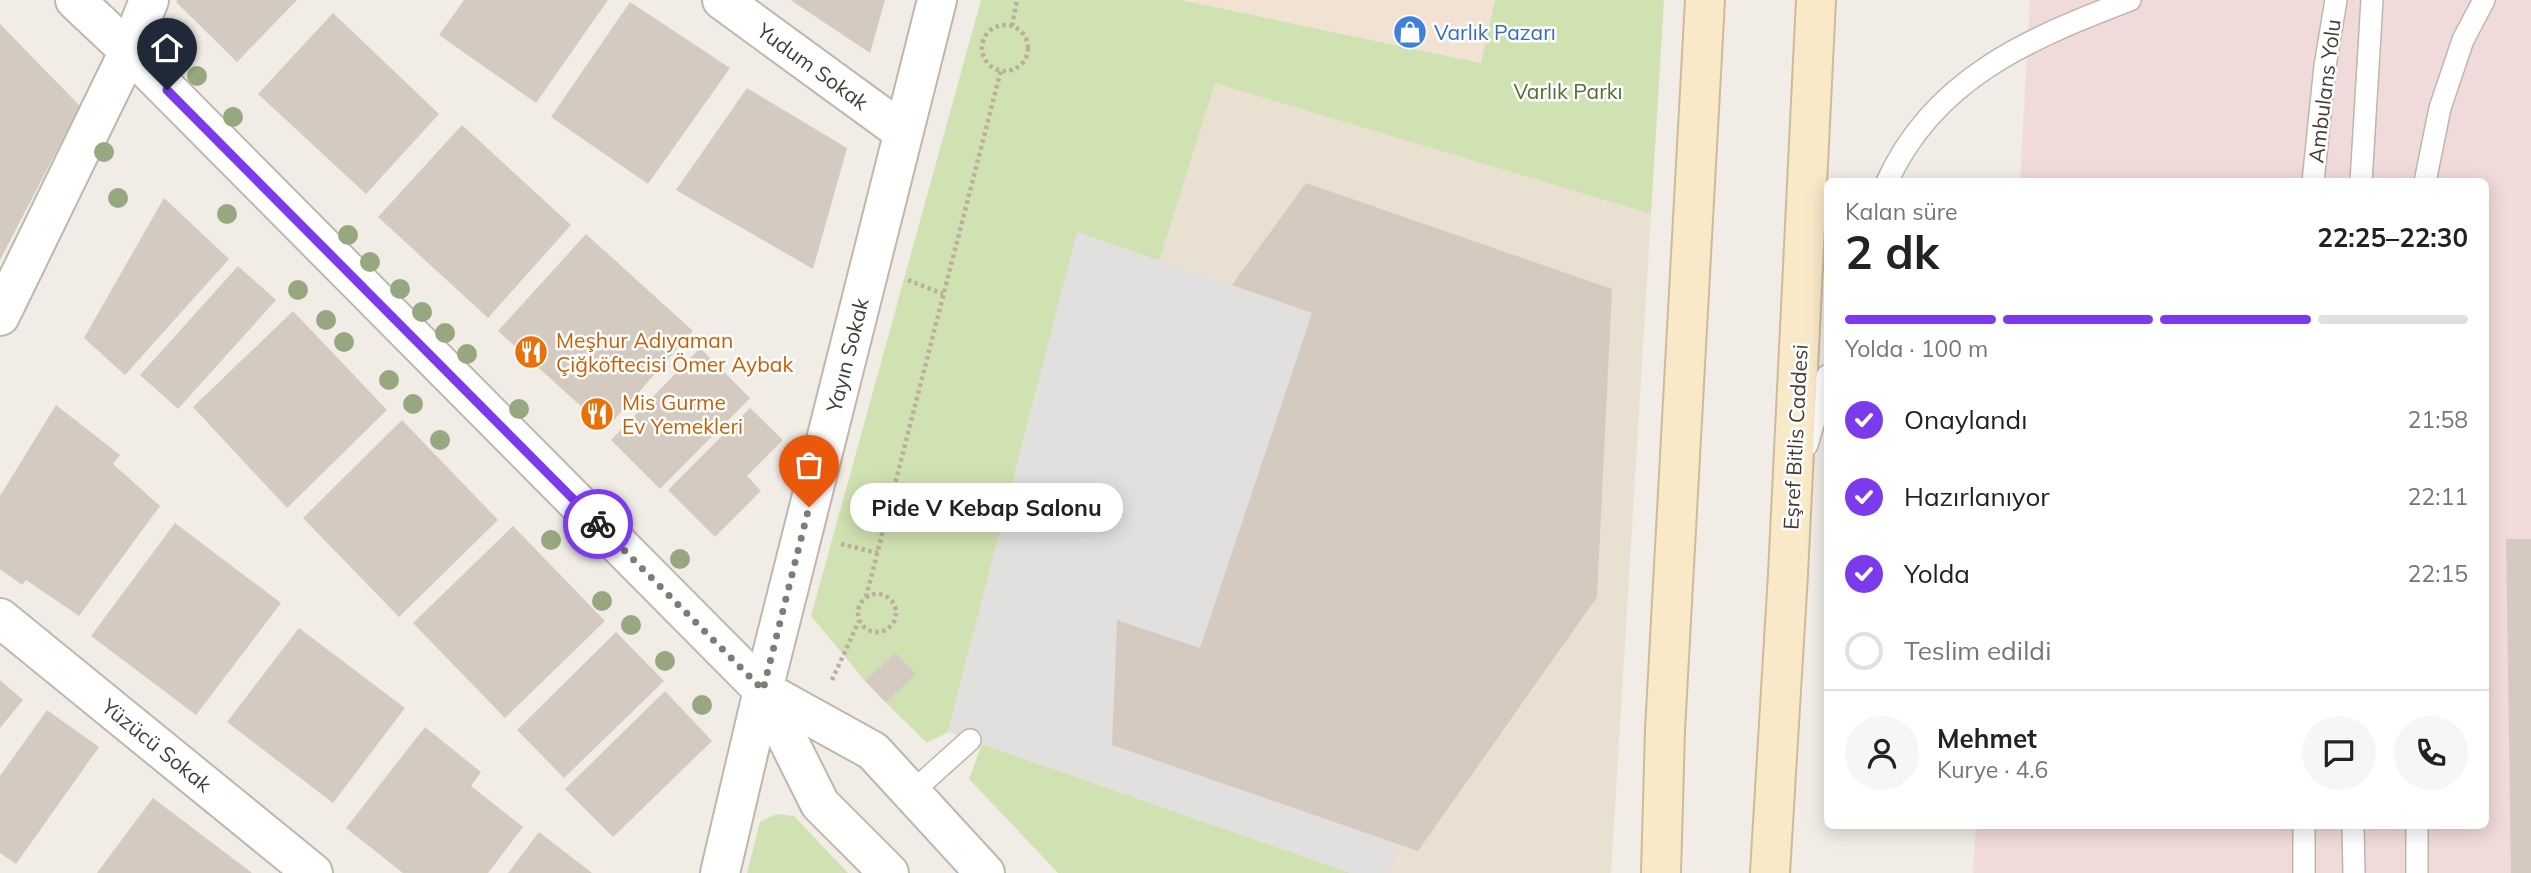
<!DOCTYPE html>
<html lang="tr">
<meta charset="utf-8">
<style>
body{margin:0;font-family:Mulish,sans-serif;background:#f6f6f6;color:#222;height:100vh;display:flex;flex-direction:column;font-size:26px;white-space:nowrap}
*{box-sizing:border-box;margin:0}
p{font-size:23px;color:#767676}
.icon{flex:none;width:38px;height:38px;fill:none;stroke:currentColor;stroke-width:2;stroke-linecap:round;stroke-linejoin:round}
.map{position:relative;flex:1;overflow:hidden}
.details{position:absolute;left:1824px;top:178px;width:665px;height:651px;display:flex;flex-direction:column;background:#fff;border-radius:10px;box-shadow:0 4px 18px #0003}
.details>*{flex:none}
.pin{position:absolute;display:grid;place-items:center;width:60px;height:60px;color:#fff;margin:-72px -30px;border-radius:50% 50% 50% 0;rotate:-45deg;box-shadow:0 0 7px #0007}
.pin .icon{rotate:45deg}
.courier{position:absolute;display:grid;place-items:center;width:70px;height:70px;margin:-35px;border:5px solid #7c3aed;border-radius:50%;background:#fff;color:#222;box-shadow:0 2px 9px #0007}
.bubble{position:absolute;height:49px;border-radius:24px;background:#fff;box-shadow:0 4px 18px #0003;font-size:23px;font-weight:700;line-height:49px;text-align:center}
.overview em{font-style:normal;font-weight:700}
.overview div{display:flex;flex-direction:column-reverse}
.overview{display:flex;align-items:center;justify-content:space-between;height:119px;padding:0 21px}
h1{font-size:46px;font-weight:700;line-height:52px}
.bar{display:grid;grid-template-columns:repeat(4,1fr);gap:10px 7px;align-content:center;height:84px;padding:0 21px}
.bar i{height:9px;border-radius:5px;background:#e0e0e0}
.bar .current{background:#7c3aed}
.bar p{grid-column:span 4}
.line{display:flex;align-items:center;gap:18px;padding:0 21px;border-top:2px solid #e0e0e0}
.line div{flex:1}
.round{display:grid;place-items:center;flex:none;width:74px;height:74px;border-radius:37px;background:#f6f6f6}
ol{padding:0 21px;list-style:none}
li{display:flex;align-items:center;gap:21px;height:77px}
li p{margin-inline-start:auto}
li .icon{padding:7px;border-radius:50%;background:#7c3aed;color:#fff;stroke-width:4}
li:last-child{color:#767676}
li i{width:38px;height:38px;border:4px solid #e0e0e0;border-radius:50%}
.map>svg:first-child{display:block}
</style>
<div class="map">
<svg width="2531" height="873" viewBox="0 0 2531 873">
<rect width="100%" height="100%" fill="#f1ede6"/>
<!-- commercial -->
<polygon fill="#f2e2d3" points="1181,0 1495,0 1482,63"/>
<!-- education -->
<polygon fill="#e9e0d1" points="1215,82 1651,214 1611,873 1351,873 948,732 1077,232"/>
<!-- medical -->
<polygon fill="#f1dbda" points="2030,0 2531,0 2531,873 1973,873 1976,826 2485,826 2485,182 2020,182"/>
<!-- green -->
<g fill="#d1e2b2">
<polygon points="981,0 1181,0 1481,63 1495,0 1664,0 1651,214 1215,83 1159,261 1077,233 948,732 927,743 886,703 916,674 895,652 865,681 811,616"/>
<polygon points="982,744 1351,873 1058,873 969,779"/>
<polygon points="776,814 794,816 848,873 747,873 760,822"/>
</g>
<!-- parking -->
<polygon fill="#e2e0de" points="1077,232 1312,313 1200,648 1117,620 1399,844 1389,873 1351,873 948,732"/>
<!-- building -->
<g fill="#d5cabf">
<polygon points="178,0 297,0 237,62 176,2"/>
<polygon points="464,0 608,0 536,103 439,35"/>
<polygon points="791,0 885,0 870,53 795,3"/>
<polygon points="630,2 730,68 648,184 551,117"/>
<polygon points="333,13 439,114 366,194 258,94"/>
<polygon points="0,24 80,106 0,260"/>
<polygon points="747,88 847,148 813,269 676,190"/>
<polygon points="462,125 571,225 488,318 378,217"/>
<polygon points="1306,183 1612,289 1597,597 1418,851 1112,745 1117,620 1200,648 1312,313 1232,285"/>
<polygon points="164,198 229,259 125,375 84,338"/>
<polygon points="586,234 693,331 606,429 498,331"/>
<polygon points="238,266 276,300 178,409 140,375"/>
<polygon points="293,311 387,410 287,508 193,407"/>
<polygon points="700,348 750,398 660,489 611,440"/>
<polygon points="56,405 120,455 113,464 160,506 79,616 26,580 22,585 0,569 0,496"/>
<polygon points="750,408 783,440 747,476 761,491 715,537 668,490"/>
<polygon points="402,420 498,520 399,617 303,518"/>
<polygon points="175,523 281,603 196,715 91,636"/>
<polygon points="513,526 605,621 505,718 413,623"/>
<polygon points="2506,539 2531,539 2531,873 2511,873"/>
<polygon points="299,628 405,708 333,803 227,722"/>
<polygon points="616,632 664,681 564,778 517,730"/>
<polygon points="895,652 916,674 886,703 865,681"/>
<polygon points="0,680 23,700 0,728"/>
<polygon points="665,691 712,741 613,837 565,789"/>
<polygon points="47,710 99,747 16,864 0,853 0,776"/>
<polygon points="425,727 481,772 471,786 523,827 488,873 403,873 346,828"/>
<polygon points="153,798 252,873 97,873"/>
<polygon points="539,832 592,873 508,873"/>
</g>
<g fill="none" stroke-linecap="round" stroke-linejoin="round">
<!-- service casing -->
<g stroke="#bfb6ac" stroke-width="24">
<g id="service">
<path d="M1887 182C1934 78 2030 38 2130 0"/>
<polyline points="2313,182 2325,66 2336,0"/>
<polyline points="2361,182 2372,0"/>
<polyline points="2425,182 2440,108 2463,40 2484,0"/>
<polyline points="1807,445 1827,376"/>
<polyline points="911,793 970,740"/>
<polyline points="2304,826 2304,873"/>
<polyline points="2353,826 2354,873"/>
<polyline points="2417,873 2417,826"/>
</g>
</g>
<!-- minor casing -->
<g stroke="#bfb6ac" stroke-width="42">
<g id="minor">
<polyline points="722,0 903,132"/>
<polyline points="0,618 313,873"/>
</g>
</g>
<!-- tertiary casing -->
<g stroke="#bfb6ac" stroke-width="42">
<g id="tertiary">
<polyline points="75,0 129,51 763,690 873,751 985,873"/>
<polyline points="0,316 129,51 149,0"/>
<polyline points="763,690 820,804 889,873"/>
<polyline points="720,873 763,690 937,0"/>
</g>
</g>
<!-- secondary casing -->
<g stroke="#cdbb99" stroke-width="42">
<g id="secondary">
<polyline points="1661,873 1665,730 1705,0"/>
<polyline points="1770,873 1788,574 1816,0"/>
</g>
</g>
<!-- path -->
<g stroke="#bcae9c" stroke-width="4.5" stroke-dasharray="3.5 3.5" stroke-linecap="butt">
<circle cx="1005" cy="48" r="23"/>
<polyline points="1012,26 1017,0"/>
<polyline points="908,280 943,294"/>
<polyline points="841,544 878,553"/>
<circle cx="877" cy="613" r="19"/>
<polyline points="866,597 1001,70"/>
<polyline points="832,680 859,621"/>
</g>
<!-- service -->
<use href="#service" stroke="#fff" stroke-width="21"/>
<!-- minor -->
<use href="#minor" stroke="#fff" stroke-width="38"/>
<!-- tertiary -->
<use href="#tertiary" stroke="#fff" stroke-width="38"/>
<!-- secondary -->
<use href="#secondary" stroke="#f9e9c8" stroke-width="38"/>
</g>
<!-- trees -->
<g fill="#97a881">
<circle cx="197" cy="76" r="10"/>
<circle cx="233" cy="117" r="10"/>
<circle cx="104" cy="152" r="10"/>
<circle cx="118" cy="198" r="10"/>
<circle cx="227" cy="214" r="10"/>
<circle cx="348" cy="235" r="10"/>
<circle cx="370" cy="262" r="10"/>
<circle cx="400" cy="289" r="10"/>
<circle cx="298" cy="290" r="10"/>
<circle cx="422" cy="312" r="10"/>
<circle cx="326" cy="320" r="10"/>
<circle cx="445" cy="333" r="10"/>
<circle cx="344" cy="342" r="10"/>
<circle cx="467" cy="354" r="10"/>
<circle cx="389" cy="380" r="10"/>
<circle cx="413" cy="404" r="10"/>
<circle cx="519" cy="409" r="10"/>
<circle cx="440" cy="440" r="10"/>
<circle cx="551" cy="540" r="10"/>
<circle cx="680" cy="559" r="10"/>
<circle cx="602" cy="601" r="10"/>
<circle cx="631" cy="625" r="10"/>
<circle cx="665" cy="661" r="10"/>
<circle cx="702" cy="705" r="10"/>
</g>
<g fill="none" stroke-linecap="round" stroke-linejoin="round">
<!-- done -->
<polyline stroke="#807b74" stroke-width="7" stroke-dasharray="0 12.6" points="598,524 763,690 809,507"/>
<!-- route -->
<polyline stroke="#7c3aed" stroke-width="9" points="167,90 598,524"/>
</g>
<!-- icons -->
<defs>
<g id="shop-disc" transform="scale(1.75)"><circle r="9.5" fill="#3f7fe0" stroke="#fff"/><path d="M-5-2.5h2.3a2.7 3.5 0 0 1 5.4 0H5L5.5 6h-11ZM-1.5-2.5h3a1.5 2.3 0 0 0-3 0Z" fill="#fff"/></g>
<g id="restaurant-disc" transform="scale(1.75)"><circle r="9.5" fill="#e8710a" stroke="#fff"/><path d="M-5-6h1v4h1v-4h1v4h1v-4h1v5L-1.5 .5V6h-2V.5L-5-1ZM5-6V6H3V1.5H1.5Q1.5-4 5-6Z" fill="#fff"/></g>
</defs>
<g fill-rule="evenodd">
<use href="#shop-disc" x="1410" y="32"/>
<use href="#restaurant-disc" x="531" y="352"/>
<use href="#restaurant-disc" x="597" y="414"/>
</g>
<g text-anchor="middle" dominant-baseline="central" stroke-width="5" stroke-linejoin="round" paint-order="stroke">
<!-- shop labels -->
<g font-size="21" fill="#366cbe" stroke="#fff" text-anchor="start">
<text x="1434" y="32">Varlık Pazarı</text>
</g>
<!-- street labels -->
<g font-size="21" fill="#433d36" stroke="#fff">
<text transform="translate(813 66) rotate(36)">Yudum Sokak</text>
<text transform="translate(2324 91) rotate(-83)">Ambulans Yolu</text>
<text transform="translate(847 355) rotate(-76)">Yayın Sokak</text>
<text transform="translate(1795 437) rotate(-87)">Eşref Bitlis Caddesi</text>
<text transform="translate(157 745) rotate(39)">Yüzücü Sokak</text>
</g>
<!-- park labels -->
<g font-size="21" fill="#4d6f2f" stroke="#fff">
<text x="1568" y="91">Varlık Parkı</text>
</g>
<!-- food labels -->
<g font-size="21" fill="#c56008" stroke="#fff" text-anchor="start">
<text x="556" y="340">Meşhur Adıyaman<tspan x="556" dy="24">Çiğköftecisi Ömer Aybak</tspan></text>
<text x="622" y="402">Mis Gurme<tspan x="622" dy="24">Ev Yemekleri</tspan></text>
</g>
</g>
</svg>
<div class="pin" style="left:809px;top:507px;background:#ea580c"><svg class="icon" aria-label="bag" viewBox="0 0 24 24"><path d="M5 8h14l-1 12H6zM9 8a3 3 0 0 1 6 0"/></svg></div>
<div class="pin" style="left:167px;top:90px;background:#1f2937"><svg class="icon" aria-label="home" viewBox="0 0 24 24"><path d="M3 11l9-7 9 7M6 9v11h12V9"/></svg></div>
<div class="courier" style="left:598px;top:524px"><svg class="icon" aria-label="bike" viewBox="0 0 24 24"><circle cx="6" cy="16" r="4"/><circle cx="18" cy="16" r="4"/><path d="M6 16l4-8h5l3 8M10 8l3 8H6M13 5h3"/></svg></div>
<div class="bubble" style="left:850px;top:483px;width:273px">Pide V Kebap Salonu</div>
<section class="details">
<div class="overview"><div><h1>2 dk</h1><p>Kalan süre</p></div><em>22:25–22:30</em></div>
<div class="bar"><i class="current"></i><i class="current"></i><i class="current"></i><i></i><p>Yolda · 100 m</p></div>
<ol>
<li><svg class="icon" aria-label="check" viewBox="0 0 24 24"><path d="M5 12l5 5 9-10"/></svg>Onaylandı<p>21:58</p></li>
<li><svg class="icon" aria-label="check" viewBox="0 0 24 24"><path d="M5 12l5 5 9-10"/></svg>Hazırlanıyor<p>22:11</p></li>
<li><svg class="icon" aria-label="check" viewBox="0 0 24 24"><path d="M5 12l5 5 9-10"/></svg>Yolda<p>22:15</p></li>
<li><i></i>Teslim edildi</li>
</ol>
<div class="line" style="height:126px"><a class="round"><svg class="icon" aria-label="person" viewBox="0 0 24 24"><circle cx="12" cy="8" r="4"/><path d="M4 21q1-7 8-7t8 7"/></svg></a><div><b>Mehmet</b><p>Kurye · 4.6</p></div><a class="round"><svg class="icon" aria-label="chat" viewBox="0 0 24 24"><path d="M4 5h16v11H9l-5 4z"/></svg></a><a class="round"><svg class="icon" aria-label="phone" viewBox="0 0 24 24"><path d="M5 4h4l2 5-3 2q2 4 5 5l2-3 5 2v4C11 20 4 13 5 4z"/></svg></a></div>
</section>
</div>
